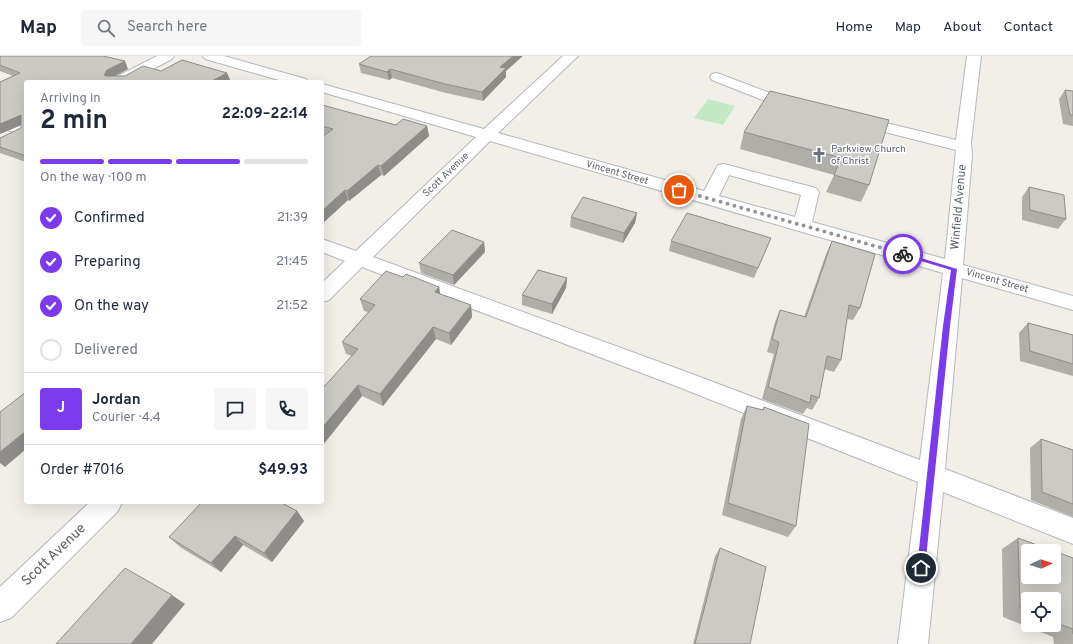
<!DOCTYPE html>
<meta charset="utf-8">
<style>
body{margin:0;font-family:Overpass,sans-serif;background:#f6f6f7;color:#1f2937;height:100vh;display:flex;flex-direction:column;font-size:15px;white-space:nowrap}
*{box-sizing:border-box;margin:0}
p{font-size:13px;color:#747a83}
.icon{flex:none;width:22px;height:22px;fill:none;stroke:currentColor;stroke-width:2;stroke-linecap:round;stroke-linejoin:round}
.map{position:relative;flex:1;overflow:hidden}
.drawer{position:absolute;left:24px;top:24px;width:300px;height:424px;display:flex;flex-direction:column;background:#fff;border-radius:4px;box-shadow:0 4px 16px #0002}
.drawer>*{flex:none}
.needle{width:26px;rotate:86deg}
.buttons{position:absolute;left:1021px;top:488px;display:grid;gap:8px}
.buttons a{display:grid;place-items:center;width:40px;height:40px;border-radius:4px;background:#fff;box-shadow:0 4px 16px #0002;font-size:20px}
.pin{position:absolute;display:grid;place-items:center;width:34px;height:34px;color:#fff;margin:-17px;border:2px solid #fff;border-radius:50%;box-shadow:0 1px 4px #0007}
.courier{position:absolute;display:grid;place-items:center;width:40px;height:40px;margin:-20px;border:3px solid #7c3aed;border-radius:50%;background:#fff;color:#222;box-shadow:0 1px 5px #0007}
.head em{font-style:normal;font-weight:700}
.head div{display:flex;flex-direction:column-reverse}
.head{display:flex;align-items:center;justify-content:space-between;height:68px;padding:0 16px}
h1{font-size:26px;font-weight:700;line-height:30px}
.bar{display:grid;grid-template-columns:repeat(4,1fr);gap:6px 4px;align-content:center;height:48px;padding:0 16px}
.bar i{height:5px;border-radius:3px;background:#e0e1e3}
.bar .current{background:#7c3aed}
.bar p{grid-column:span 4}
.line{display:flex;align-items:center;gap:10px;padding:0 16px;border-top:1px solid #e0e1e3}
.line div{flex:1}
.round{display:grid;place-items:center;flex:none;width:42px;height:42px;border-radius:4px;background:#f6f6f7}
ol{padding:0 16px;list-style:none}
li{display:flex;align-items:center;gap:12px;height:44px}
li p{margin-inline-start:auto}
li .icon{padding:4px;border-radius:50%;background:#7c3aed;color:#fff;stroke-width:4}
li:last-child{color:#747a83}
li i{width:22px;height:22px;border:2px solid #e0e1e3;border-radius:50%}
header{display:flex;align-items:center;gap:24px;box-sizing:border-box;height:56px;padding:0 20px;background:#fff;border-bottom:1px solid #e0e1e3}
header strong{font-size:19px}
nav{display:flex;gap:22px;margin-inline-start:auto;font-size:14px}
.search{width:280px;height:36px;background:#f6f6f7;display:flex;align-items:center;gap:10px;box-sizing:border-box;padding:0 14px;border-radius:4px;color:#747a83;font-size:15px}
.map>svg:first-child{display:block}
</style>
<header>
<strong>Map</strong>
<div class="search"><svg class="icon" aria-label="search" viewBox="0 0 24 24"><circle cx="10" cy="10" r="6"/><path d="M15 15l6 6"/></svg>Search here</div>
<nav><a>Home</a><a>Map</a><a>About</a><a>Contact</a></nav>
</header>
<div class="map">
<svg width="1073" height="588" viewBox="0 0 1073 588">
<rect width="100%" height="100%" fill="#f1efe8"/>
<!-- green -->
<polygon fill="#c5e8c5" points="708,43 735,50 723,69 694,62"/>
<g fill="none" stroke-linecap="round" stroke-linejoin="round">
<!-- minor casing -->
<g stroke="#b5b8bc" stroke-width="2">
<g id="minor">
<polygon points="157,0 174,0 172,3 128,26 110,26 112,23"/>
<polygon points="203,0 224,0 306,23 308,26 286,26 205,3"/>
<path d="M563 0H578L498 77 704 135 718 109 724 108 816 132 819 136 812 166 945 203 956 94 853 68 850 65 853 62 858 60 956 84 967 0H981L971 87 972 99 963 209 1073 240V254L962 222 945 413 1073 462V488L943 436 928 588H898L918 426 676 330 362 211 329 244 322 246V227L345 205 322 196V183L356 195 476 81 322 36V28L484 73ZM490 85 943 217 920 404 692 318 373 201ZM729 119 801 139 795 161 719 140Z"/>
<polygon points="717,17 770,37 800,45 802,48 800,51 795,52 760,43 712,24 710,21 712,18"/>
<polygon points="0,61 26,71 26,81 0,71"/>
<polygon points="90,446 122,446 118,455 11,562 0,566 0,531"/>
</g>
</g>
<!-- minor -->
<use href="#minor" fill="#fff" fill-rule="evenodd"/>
</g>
<!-- wall -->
<g fill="#afaea9" fill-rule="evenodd">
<polygon points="0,0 128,13 115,20 125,20 161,15 227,17 230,24 26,26 26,106 0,97 0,82 21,72 21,69 0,78 0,26 13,20 0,15"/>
<polygon points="359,8 506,15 506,21 483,45 446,37 392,22 389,24 361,17"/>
<polygon points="1065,34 1073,35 1073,70 1063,68 1059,43"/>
<polygon points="770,35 869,129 861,146 826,136 834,119 740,93 744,76"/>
<polygon points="322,49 396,69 427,70 429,80 384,120 381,119 349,145 348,144 322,168 322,81 324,79 322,79"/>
<polygon points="1029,131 1066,163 1058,173 1022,164 1022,141"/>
<polygon points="637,157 635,167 623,187 570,171 571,161"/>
<polygon points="771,182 754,222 669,195 671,185"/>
<polygon points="832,185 860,252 853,264 847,263 841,304 834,316 824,313 819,342 812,354 807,352 803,358 762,343 774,298 767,296 775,266 780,254 804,261 826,198"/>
<polygon points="484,186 485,196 454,229 421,217 419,207"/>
<polygon points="403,221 439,231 440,238 471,249 472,261 451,289 436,283 383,350 362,340 322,390 322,333 352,300 346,298 342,286 368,256 364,255 360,243"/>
<polygon points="567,222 566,232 552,258 522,249 522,239"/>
<polygon points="1028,267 1073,279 1073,320 1020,305 1019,277"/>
<polygon points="747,350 762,354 764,351 796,470 788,481 722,459 741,363"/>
<polygon points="1041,383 1073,394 1073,461 1031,444 1030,392"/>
<polygon points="297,455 304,465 272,506 243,489 221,516 180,491 169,481"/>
<path d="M1018 482 1073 502V588H1054L1053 581 1003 561 1002 493ZM1028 543H1054V569H1028Z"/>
<polygon points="720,492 750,588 693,588 715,500"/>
</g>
<!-- shaded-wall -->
<g fill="#8f8d8a">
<polygon points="513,0 523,0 506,15 506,21 483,45 482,36 500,11"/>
<polygon points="125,5 128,13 111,22 108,26 104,19 107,14"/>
<polygon points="390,13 392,22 389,24 387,16"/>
<polygon points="227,17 230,24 226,26 210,26"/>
<polygon points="21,59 26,67 0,78 0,68"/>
<polygon points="427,70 429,80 384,120 381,110"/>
<polygon points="378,109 381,119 349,145 347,135"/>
<polygon points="345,134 348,144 322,168 322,155"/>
<polygon points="637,157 635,167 623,187 624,177"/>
<polygon points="484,186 485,196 454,229 453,219"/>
<polygon points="567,222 566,232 552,258 552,248"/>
<polygon points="439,231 441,243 435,236"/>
<polygon points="471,249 472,261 451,289 449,277"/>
<polygon points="433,271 436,283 383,350 380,338"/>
<polygon points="358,329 362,340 322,390 322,372"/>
<polygon points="26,375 26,393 5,411 0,407 0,396"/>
<polygon points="297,455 304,465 272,506 264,497"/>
<polygon points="235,480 243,489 221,516 211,507"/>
<polygon points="172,539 185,548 152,588 131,588"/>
</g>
<!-- building -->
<g fill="#cccac5" stroke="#8f8d8a">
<polygon points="0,0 103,0 125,5 107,14 104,19 106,20 125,20 143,10 161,15 182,4 227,17 210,26 26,26 26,100 0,91 0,82 21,72 21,59 0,68 0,26 20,17 0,9"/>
<polygon points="371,0 513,0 500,11 506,12 482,36 445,28 390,13 387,16 359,8"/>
<polygon points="1065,34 1073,35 1073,59 1070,59"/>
<polygon points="770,35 889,64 869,129 834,119 841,102 744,76"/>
<polygon points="322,49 396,69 403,63 427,70 381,110 378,109 347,135 345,134 322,155 322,81 333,73 322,70"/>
<polygon points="1029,131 1064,139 1066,163 1030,154"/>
<polygon points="583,141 637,157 624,177 571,161"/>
<polygon points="687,157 771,182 758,212 671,185"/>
<polygon points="452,174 484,186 453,219 419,207"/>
<polygon points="832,185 875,198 860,252 849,249 841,304 827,300 819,342 811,339 810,347 768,331 779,286 772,283 780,254 806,261"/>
<polygon points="538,214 567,222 552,248 522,239"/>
<polygon points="386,215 403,221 406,218 439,231 435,236 471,249 449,277 433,271 380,338 358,329 322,372 322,333 358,293 342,286 375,249 360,243"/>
<polygon points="1028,267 1073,279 1073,308 1030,295"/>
<polygon points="26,336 26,375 0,396 0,356"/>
<polygon points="747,350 763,354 764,351 809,368 796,470 728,447"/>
<polygon points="1041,383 1073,394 1073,448 1042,436"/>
<polygon points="202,446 280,446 297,455 264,497 235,480 211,507 169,481"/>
<polygon points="1018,482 1053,495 1028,495 1028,521 1054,521 1054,495 1073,502 1073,578 1073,573 1054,566 1054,543 1028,543 1028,555 1020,552"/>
<polygon points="720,492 766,511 750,588 695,588"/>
<polygon points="125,512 172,539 131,588 56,588"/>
</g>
<!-- route -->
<polygon fill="#7c3aed" points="901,196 957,213 950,270 925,512 924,515 921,516 918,515 917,512 943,270 951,214 901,199"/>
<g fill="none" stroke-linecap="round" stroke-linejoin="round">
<!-- done -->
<polyline stroke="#929495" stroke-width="4" stroke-dasharray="0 7.2" points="679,134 903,198"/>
</g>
<!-- icons -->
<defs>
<g id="church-bare" transform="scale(1.2)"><path d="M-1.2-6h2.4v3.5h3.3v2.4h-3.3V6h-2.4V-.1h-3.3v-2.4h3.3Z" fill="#6b7280" stroke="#fff" stroke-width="2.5" paint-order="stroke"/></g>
</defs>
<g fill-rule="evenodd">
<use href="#church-bare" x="819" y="99"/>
</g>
<g text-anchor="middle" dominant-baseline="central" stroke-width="3" stroke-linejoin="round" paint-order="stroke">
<!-- far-worship labels -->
<g font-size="10" fill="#5b616d" stroke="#fff" text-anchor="start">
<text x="831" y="93">Parkview Church<tspan x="831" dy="12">of Christ</tspan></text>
</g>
<!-- far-street labels -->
<g font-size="10" fill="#5f6368" stroke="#fff">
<text transform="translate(617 117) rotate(16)">Vincent Street</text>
<text transform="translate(446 119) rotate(-44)">Scott Avenue</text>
<text transform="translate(997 225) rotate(16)">Vincent Street</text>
</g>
<!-- street labels -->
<g font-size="12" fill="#5f6368" stroke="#fff">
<text transform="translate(959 151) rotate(-85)">Winfield Avenue</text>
</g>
<!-- near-street labels -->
<g font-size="14" fill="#5f6368" stroke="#fff">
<text transform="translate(54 499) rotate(-44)">Scott Avenue</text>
</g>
</g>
</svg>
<div class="buttons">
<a><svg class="needle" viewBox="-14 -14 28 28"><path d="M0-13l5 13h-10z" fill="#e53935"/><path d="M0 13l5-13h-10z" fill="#747a83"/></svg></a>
<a><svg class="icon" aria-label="locate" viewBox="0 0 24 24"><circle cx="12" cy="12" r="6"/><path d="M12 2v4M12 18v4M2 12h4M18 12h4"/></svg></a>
</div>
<div class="pin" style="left:679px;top:134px;background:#ea580c"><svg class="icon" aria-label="bag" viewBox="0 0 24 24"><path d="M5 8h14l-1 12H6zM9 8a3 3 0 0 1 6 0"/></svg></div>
<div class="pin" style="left:921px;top:512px;background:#1f2937"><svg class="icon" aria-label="home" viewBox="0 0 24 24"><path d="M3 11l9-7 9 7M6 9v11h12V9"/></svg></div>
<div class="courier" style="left:903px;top:198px"><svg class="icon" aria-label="bike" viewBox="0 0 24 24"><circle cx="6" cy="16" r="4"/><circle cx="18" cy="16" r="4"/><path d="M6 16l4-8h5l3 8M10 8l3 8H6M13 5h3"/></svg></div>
<section class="drawer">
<div class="head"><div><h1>2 min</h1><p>Arriving in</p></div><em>22:09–22:14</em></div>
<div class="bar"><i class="current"></i><i class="current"></i><i class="current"></i><i></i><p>On the way · 100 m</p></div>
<ol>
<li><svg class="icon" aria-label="check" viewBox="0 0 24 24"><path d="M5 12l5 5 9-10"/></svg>Confirmed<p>21:39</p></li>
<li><svg class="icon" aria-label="check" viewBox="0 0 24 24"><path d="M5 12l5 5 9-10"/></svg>Preparing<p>21:45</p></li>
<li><svg class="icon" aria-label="check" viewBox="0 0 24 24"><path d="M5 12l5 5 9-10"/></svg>On the way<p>21:52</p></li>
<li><i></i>Delivered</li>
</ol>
<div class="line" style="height:72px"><b class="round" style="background:#7c3aed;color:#fff">J</b><div><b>Jordan</b><p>Courier · 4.4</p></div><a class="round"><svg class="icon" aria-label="chat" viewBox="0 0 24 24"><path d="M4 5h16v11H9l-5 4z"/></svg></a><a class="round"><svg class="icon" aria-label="phone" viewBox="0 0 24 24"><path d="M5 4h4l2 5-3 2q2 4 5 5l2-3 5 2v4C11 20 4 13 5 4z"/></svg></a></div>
<div class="line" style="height:52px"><div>Order #7016</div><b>$49.93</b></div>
</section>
</div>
